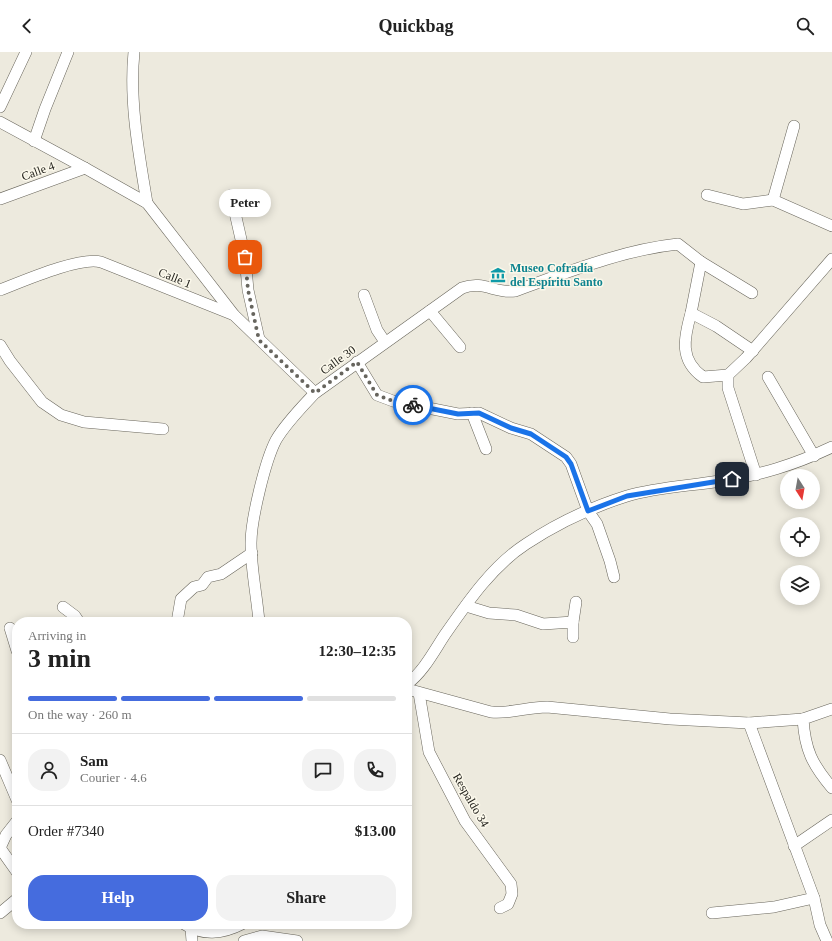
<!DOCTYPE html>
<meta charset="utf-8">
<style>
body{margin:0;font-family:"Times New Roman",serif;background:#f2f2f2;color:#222;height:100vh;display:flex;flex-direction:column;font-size:15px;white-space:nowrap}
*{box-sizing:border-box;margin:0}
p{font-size:13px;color:#767676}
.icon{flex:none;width:22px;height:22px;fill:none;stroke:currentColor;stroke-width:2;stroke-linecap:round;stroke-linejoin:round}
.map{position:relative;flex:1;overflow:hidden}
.details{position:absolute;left:12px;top:565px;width:400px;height:312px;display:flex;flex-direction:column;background:#fff;border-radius:16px;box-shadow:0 2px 10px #0003}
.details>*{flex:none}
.needle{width:26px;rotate:169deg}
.buttons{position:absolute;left:780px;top:417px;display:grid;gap:8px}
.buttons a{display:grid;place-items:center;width:40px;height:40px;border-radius:50%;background:#fff;box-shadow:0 2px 10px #0003;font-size:20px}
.pin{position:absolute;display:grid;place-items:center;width:34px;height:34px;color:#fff;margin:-17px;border-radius:8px;box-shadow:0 2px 6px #0006}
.courier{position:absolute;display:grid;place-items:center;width:40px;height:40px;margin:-20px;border:3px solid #1a73e8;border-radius:50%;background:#fff;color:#222;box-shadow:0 1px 5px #0007}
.bubble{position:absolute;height:28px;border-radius:14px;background:#fff;box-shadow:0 2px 10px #0003;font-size:13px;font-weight:700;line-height:28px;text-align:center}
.overview em{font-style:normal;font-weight:700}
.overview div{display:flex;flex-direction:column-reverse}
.overview{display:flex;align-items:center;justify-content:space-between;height:68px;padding:0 16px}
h1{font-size:26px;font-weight:700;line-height:30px}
.bar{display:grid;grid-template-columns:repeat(4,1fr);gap:6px 4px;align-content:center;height:48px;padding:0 16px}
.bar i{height:5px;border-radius:3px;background:#e0e0e0}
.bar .current{background:#456cde}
.bar p{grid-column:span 4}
.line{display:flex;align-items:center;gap:10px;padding:0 16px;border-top:1px solid #e0e0e0}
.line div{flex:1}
.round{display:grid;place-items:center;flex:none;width:42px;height:42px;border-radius:16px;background:#f2f2f2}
.cta{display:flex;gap:8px;margin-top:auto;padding:8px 16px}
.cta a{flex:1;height:46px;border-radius:16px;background:#456cde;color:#fff;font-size:16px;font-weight:700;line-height:46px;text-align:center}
.cta a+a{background:#f2f2f2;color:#222}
header{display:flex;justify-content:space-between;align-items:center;height:52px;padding:0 16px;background:#fff;font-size:18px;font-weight:700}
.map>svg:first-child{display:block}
</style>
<header><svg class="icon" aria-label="back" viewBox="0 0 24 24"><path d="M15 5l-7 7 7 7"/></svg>Quickbag<svg class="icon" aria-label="search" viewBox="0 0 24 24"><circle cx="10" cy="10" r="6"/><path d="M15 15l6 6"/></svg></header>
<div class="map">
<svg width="832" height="889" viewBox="0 0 832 889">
<rect width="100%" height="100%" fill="#edeade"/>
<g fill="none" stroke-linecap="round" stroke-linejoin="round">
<!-- minor casing -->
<g stroke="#69665c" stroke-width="12">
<g id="minor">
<path d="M134 0C129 50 139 102 147 151"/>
<polyline points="0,55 26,0"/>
<polyline points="0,70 85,116 147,151 234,263"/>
<polyline points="34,89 45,57 68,0"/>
<polyline points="231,143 245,205 248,238 259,287"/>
<polyline points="707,143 743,152 773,148 832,174"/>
<polyline points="0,147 85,116"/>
<polyline points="773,148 794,74"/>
<path d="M0 238C21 230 80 204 101 210L234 263 315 341"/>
<polyline points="364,243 377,278 385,290"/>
<polyline points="430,259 460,295"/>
<polyline points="691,261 701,210 752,241"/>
<polyline points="0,293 10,309 42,350 61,363 84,370 163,377"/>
<polyline points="357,310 377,343 393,349 458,362 479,361 511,376 531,382 566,405 571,412 588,459 597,472 610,509 614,525"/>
<path d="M728 323 703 325C679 308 684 286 691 261L716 274 753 299"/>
<polyline points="768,325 814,404"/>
<polyline points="472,361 486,397"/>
<polyline points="756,423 728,336 728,323 746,306 832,207"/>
<polyline points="466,554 489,561 516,563 543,572 573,570 573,585"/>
<polyline points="63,555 75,564 79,570"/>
<polyline points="177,570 181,547 194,535 202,533 208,525 221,522 252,501"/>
<path d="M259 570C257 544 251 518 251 491 251 468 265 409 276 388 286 371 301 356 315 341L462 236C484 228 495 242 515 239 568 220 622 198 678 192L701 210"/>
<polyline points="573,570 576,550"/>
<polyline points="10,576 17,599"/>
<path d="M407 632C423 620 433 601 444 584 467 551 492 514 526 492 556 472 592 455 627 444 657 435 689 434 720 429 761 423 794 413 832 395"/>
<path d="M407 637 491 660C510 662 528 655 547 655L670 667 749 671 803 667"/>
<polyline points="419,641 429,700 465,769 511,832 512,842 508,852 500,856"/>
<path d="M832 657 803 667C805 698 812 712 832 736"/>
<polyline points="749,671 814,846 820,873 827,889"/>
<polyline points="0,708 17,748"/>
<polyline points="794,794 832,768"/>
<polyline points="0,796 6,783 17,769"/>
<polyline points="0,796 17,820"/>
<polyline points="0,861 17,847"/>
<polyline points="712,861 774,855 814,846"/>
<path d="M184 872C202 884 223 882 242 872"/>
<polyline points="191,876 192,889"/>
<polyline points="244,889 262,884 297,889"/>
</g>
</g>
<!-- minor -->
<use href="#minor" stroke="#fff" stroke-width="11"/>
</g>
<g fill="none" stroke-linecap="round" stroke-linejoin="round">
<!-- done -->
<polyline stroke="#67655e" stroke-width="4" stroke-dasharray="0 7.2" points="245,205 248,238 259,288 315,341 357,310 377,343 393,349 413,353"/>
<!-- route -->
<polyline stroke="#1a73e8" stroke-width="5" points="413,353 458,362 479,361 511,376 531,382 566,405 571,412 588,459 627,444 732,427"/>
</g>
<!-- icons -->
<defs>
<g id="museum-bare" transform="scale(1.2)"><path d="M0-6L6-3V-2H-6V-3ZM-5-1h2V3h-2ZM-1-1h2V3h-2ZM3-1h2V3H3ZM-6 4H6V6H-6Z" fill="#0f9aa8" stroke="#fbf8eb" stroke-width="2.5" paint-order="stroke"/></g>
</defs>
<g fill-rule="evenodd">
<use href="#museum-bare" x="498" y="223"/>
</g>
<g text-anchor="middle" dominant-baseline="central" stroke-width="3" stroke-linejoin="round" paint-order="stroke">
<!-- street labels -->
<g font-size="12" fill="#1f1e19" stroke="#fbf8eb">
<text transform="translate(38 119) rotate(-20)">Calle 4</text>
<text transform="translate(175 226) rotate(22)">Calle 1</text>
<text transform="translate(338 308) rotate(-36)">Calle 30</text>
<text transform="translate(471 748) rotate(60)">Respaldo 34</text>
</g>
<!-- culture labels -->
<g font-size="12" font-weight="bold" fill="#0d838f" stroke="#fbf8eb" text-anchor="start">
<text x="510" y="216">Museo Cofradía<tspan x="510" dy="14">del Espíritu Santo</tspan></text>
</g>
</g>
</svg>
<div class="buttons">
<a><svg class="needle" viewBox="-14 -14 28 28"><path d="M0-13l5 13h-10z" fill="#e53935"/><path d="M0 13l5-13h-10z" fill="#767676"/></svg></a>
<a><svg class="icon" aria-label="locate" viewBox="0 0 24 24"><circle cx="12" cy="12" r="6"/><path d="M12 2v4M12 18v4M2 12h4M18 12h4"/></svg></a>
<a><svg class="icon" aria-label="layers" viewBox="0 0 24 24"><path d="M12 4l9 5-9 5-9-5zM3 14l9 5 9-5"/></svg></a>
</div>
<div class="pin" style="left:245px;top:205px;background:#ea580c"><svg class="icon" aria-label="bag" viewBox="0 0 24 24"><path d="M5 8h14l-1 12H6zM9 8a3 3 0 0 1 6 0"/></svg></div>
<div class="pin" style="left:732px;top:427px;background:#1f2937"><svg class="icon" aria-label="home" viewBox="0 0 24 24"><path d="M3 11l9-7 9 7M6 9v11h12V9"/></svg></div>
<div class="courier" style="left:413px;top:353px"><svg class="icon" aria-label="bike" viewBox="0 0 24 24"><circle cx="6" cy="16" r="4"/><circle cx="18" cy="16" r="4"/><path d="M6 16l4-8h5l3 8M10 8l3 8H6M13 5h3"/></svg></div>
<div class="bubble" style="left:219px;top:137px;width:52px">Peter</div>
<section class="details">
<div class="overview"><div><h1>3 min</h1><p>Arriving in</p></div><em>12:30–12:35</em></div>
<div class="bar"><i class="current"></i><i class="current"></i><i class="current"></i><i></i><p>On the way · 260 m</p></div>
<div class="line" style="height:72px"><a class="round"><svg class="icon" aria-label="person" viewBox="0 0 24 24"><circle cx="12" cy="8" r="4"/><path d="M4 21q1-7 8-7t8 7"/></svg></a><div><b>Sam</b><p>Courier · 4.6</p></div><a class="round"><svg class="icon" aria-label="chat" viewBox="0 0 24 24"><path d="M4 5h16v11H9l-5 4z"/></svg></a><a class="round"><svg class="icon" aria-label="phone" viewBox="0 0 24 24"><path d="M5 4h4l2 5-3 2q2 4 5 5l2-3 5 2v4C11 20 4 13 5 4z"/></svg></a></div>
<div class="line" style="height:52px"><div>Order #7340</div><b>$13.00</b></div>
<div class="cta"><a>Help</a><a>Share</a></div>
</section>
</div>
